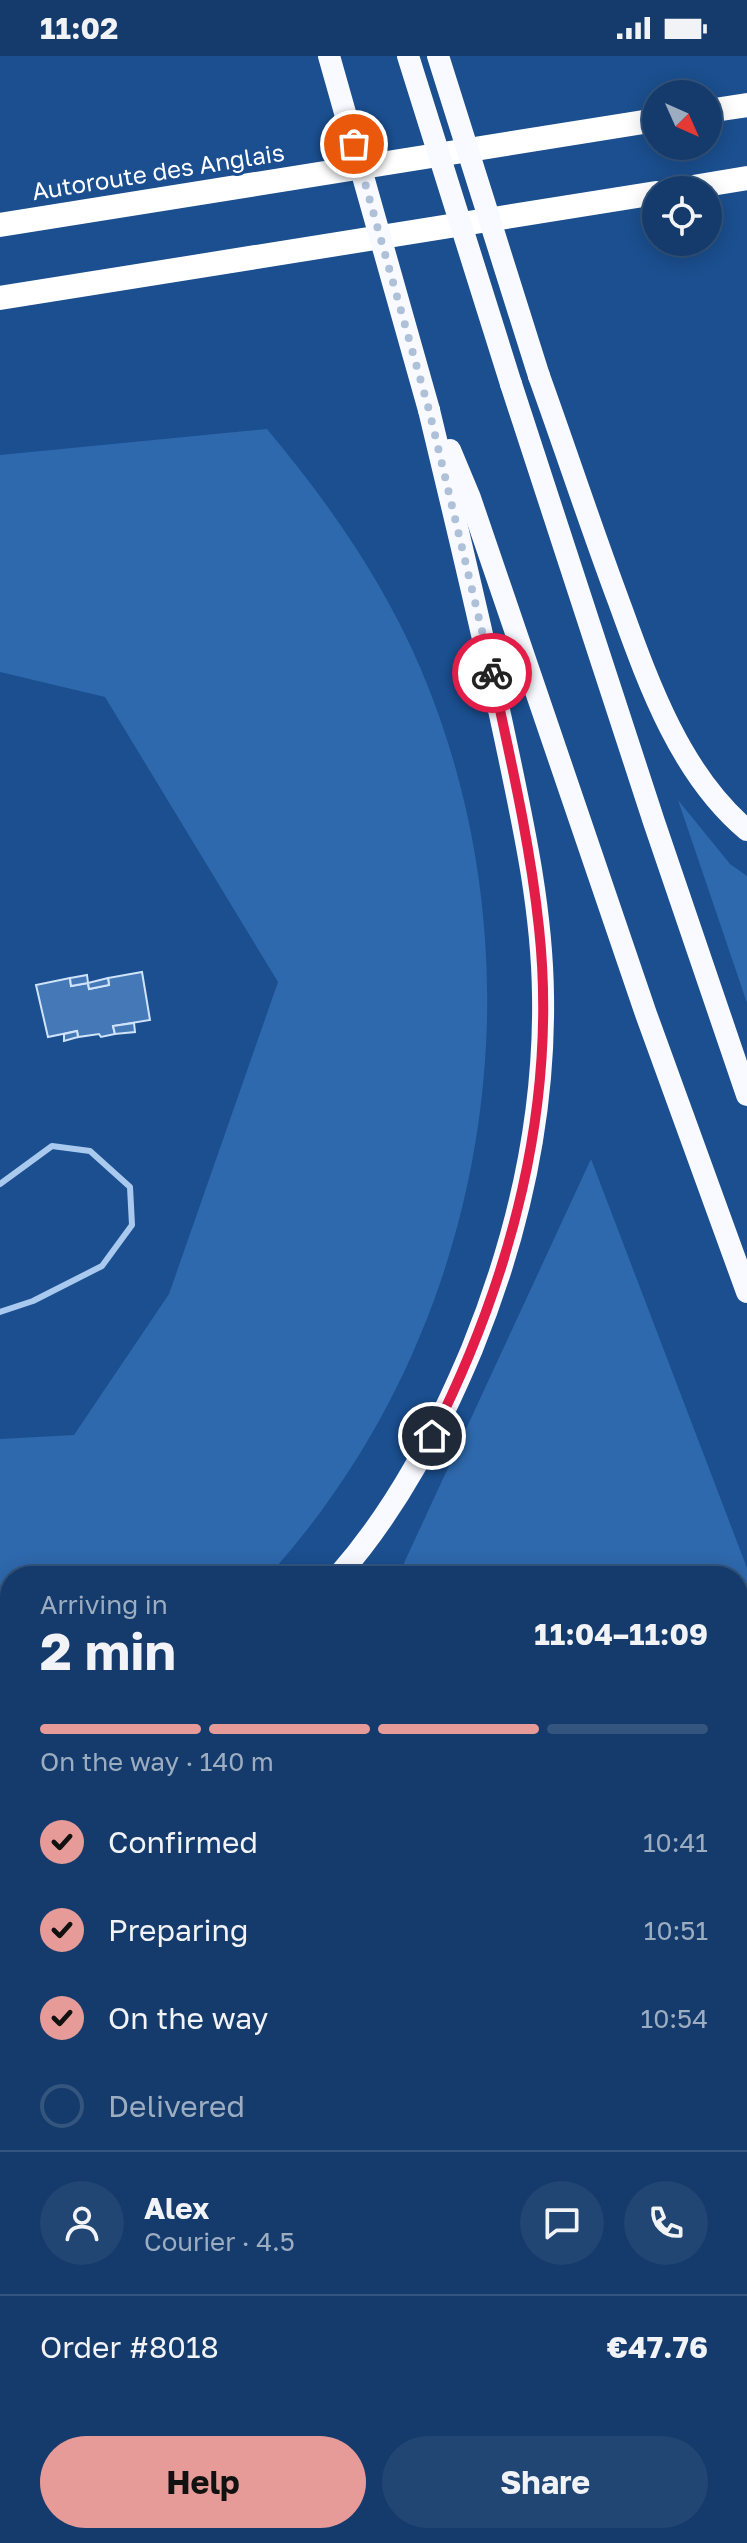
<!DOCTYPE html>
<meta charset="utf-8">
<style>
body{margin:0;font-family:"Golos Text",sans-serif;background:#214673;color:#f1f3f6;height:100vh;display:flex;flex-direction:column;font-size:30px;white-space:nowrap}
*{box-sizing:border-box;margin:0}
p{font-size:26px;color:#9dadc1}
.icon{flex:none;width:44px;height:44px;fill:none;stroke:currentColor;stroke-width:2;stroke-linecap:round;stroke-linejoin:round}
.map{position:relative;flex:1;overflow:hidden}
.drawer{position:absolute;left:0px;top:1510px;width:748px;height:978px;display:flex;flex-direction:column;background:#143b6b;border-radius:32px 32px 0 0;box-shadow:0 4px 20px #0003,0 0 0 2px #33557e}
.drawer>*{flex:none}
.needle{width:52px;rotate:135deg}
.controls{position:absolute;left:642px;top:24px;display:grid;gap:16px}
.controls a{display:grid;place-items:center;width:80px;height:80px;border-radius:50%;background:#143b6b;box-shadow:0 4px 20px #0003,0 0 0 2px #33557e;font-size:40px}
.pin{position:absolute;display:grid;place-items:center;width:68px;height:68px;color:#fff;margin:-34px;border:4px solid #fff;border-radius:50%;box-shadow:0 2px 8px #0007}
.courier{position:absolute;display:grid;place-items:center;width:80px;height:80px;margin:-40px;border:6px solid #e11d48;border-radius:50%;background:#fff;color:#222;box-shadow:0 2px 10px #0007}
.headline em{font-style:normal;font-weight:700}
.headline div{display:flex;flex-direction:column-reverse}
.headline{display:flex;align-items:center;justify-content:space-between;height:136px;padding:0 40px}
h1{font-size:52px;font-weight:700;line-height:60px}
.bar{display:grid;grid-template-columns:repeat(4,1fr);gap:12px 8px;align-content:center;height:96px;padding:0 40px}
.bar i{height:10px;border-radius:6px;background:#33557e}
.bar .selected{background:#e69b98}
.bar p{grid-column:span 4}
.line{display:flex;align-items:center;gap:20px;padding:0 40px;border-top:2px solid #33557e}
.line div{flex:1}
.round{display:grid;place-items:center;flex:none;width:84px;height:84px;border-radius:42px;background:#214673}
ol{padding:0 40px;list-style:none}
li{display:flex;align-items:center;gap:24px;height:88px}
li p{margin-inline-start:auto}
li .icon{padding:8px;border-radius:50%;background:#e69b98;color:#111;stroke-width:4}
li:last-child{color:#9dadc1}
li i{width:44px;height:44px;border:4px solid #33557e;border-radius:50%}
.button{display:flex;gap:16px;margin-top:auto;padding:16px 40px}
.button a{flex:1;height:92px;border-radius:48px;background:#e69b98;color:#111;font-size:32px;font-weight:700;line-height:92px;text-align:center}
.button a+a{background:#214673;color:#f1f3f6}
.status{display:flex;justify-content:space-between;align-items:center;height:56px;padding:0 40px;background:#143b6b;direction:ltr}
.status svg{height:22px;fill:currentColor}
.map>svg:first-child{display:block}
</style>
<div class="status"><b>11:02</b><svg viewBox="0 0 49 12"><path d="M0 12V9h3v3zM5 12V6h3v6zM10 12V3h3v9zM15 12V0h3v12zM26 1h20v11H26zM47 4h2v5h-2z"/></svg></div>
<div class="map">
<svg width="747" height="2487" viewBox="0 0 747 2487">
<rect width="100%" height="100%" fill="#1b4f8f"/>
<!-- green -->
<g fill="#2e69ad">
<path d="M267 373C328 446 382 523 420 611 549 913 489 1277 268 1520H10V1716L0 1721V1383L74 1379 169 1238 278 926 105 641 0 616V399Z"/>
<polygon points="678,744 730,808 747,820 747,947"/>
<polygon points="591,1103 747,1512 747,1542 738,1545 738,1520 398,1520"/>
<polygon points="747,1669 747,1832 738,1826 738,1672"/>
<polygon points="10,1902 10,1986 0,1987 0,1903"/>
</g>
<!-- building -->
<g fill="#4478b7" stroke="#cfe3fa" stroke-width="2">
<polygon points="142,916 150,964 113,970 115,978 101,981 99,978 78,981 77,975 48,981 36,929 70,922 71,930 88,927 89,933 109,929 108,922"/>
<polygon points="87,919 88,927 71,930 70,922"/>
<polygon points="108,922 109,929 89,933 88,927"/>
<polygon points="134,967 135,976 115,978 113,970"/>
<polygon points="77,975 78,981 64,985 64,978"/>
</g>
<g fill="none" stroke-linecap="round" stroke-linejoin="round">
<!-- service -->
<polyline stroke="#a9c9ee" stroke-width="6" points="0,1128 52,1090 90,1095 130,1131 132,1169 102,1210 33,1245 0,1256"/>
<!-- trunk -->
<g stroke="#f8faff" stroke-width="22">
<path d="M539 320C566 395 591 471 619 546 648 626 680 718 747 774"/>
<polyline points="511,328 654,766 747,1039"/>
<polyline points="450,394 470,442 646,958 747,1236"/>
<path d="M338 1520C397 1453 438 1374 472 1293 518 1180 545 1062 543 939 542 856 525 776 508 696 484 581 456 467 429 354"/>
<polyline points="738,1587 747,1584"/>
<polyline points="738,1617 747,1614"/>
<polyline points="0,1763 10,1759"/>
<polyline points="0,1808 10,1806"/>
<polyline points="0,1830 10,1828"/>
<polyline points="0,1869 10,1868"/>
<polyline points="738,1927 747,1931"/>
</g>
<!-- motorway -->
<g stroke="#fff" stroke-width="24">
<polyline points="708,55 747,49"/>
<polyline points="675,134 747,122"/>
<polyline points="0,169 656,64"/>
<polyline points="0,242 656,137"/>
</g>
<!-- trunk-bridge -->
<g stroke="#f8faff" stroke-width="22">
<polyline points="329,0 429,354"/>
<polyline points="408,0 511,328"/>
<polyline points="438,0 539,320"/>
</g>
</g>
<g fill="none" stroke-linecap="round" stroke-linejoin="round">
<!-- done -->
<polyline stroke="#afc1d8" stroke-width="8" stroke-dasharray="0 14.4" points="354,88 429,354 492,617"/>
<!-- route -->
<path stroke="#e11d48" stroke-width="10" d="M432 1380C511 1223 558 1049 539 872 530 786 510 701 492 617"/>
</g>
<g text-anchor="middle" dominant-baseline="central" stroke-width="6" stroke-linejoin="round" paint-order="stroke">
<!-- street labels -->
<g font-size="24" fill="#fff" stroke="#1b4f8f">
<text transform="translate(158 115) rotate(-9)">Autoroute des Anglais</text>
</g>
</g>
</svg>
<div class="controls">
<a><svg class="needle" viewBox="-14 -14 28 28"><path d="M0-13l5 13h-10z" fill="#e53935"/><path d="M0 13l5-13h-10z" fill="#9dadc1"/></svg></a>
<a><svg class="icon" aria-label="locate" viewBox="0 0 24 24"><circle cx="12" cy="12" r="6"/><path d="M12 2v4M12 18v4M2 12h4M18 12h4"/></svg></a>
</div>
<div class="pin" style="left:354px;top:88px;background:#ea580c"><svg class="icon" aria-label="bag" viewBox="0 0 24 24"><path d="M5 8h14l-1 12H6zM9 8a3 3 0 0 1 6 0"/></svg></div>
<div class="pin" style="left:432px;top:1380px;background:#1f2937"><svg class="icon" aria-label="home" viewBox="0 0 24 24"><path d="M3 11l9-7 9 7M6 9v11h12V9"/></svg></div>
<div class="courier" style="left:492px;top:617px"><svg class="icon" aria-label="bike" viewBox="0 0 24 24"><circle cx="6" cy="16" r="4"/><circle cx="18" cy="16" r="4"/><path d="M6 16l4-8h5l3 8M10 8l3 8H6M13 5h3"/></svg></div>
<section class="drawer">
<div class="headline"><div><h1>2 min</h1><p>Arriving in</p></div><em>11:04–11:09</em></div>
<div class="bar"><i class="selected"></i><i class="selected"></i><i class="selected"></i><i></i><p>On the way · 140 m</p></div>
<ol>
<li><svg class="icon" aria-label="check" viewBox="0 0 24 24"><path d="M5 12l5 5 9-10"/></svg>Confirmed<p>10:41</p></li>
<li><svg class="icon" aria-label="check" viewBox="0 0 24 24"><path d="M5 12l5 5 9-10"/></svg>Preparing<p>10:51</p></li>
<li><svg class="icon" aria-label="check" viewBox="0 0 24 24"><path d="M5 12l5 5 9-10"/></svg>On the way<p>10:54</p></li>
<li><i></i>Delivered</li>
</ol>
<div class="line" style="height:144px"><a class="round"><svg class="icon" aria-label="person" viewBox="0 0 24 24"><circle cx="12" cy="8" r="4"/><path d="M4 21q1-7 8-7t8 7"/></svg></a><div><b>Alex</b><p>Courier · 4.5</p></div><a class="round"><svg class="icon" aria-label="chat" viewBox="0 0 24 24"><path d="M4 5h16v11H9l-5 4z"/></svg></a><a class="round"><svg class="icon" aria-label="phone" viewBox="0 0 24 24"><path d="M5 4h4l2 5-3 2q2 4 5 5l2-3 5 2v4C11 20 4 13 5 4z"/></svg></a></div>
<div class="line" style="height:104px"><div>Order #8018</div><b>€47.76</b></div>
<div class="button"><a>Help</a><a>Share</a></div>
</section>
</div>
